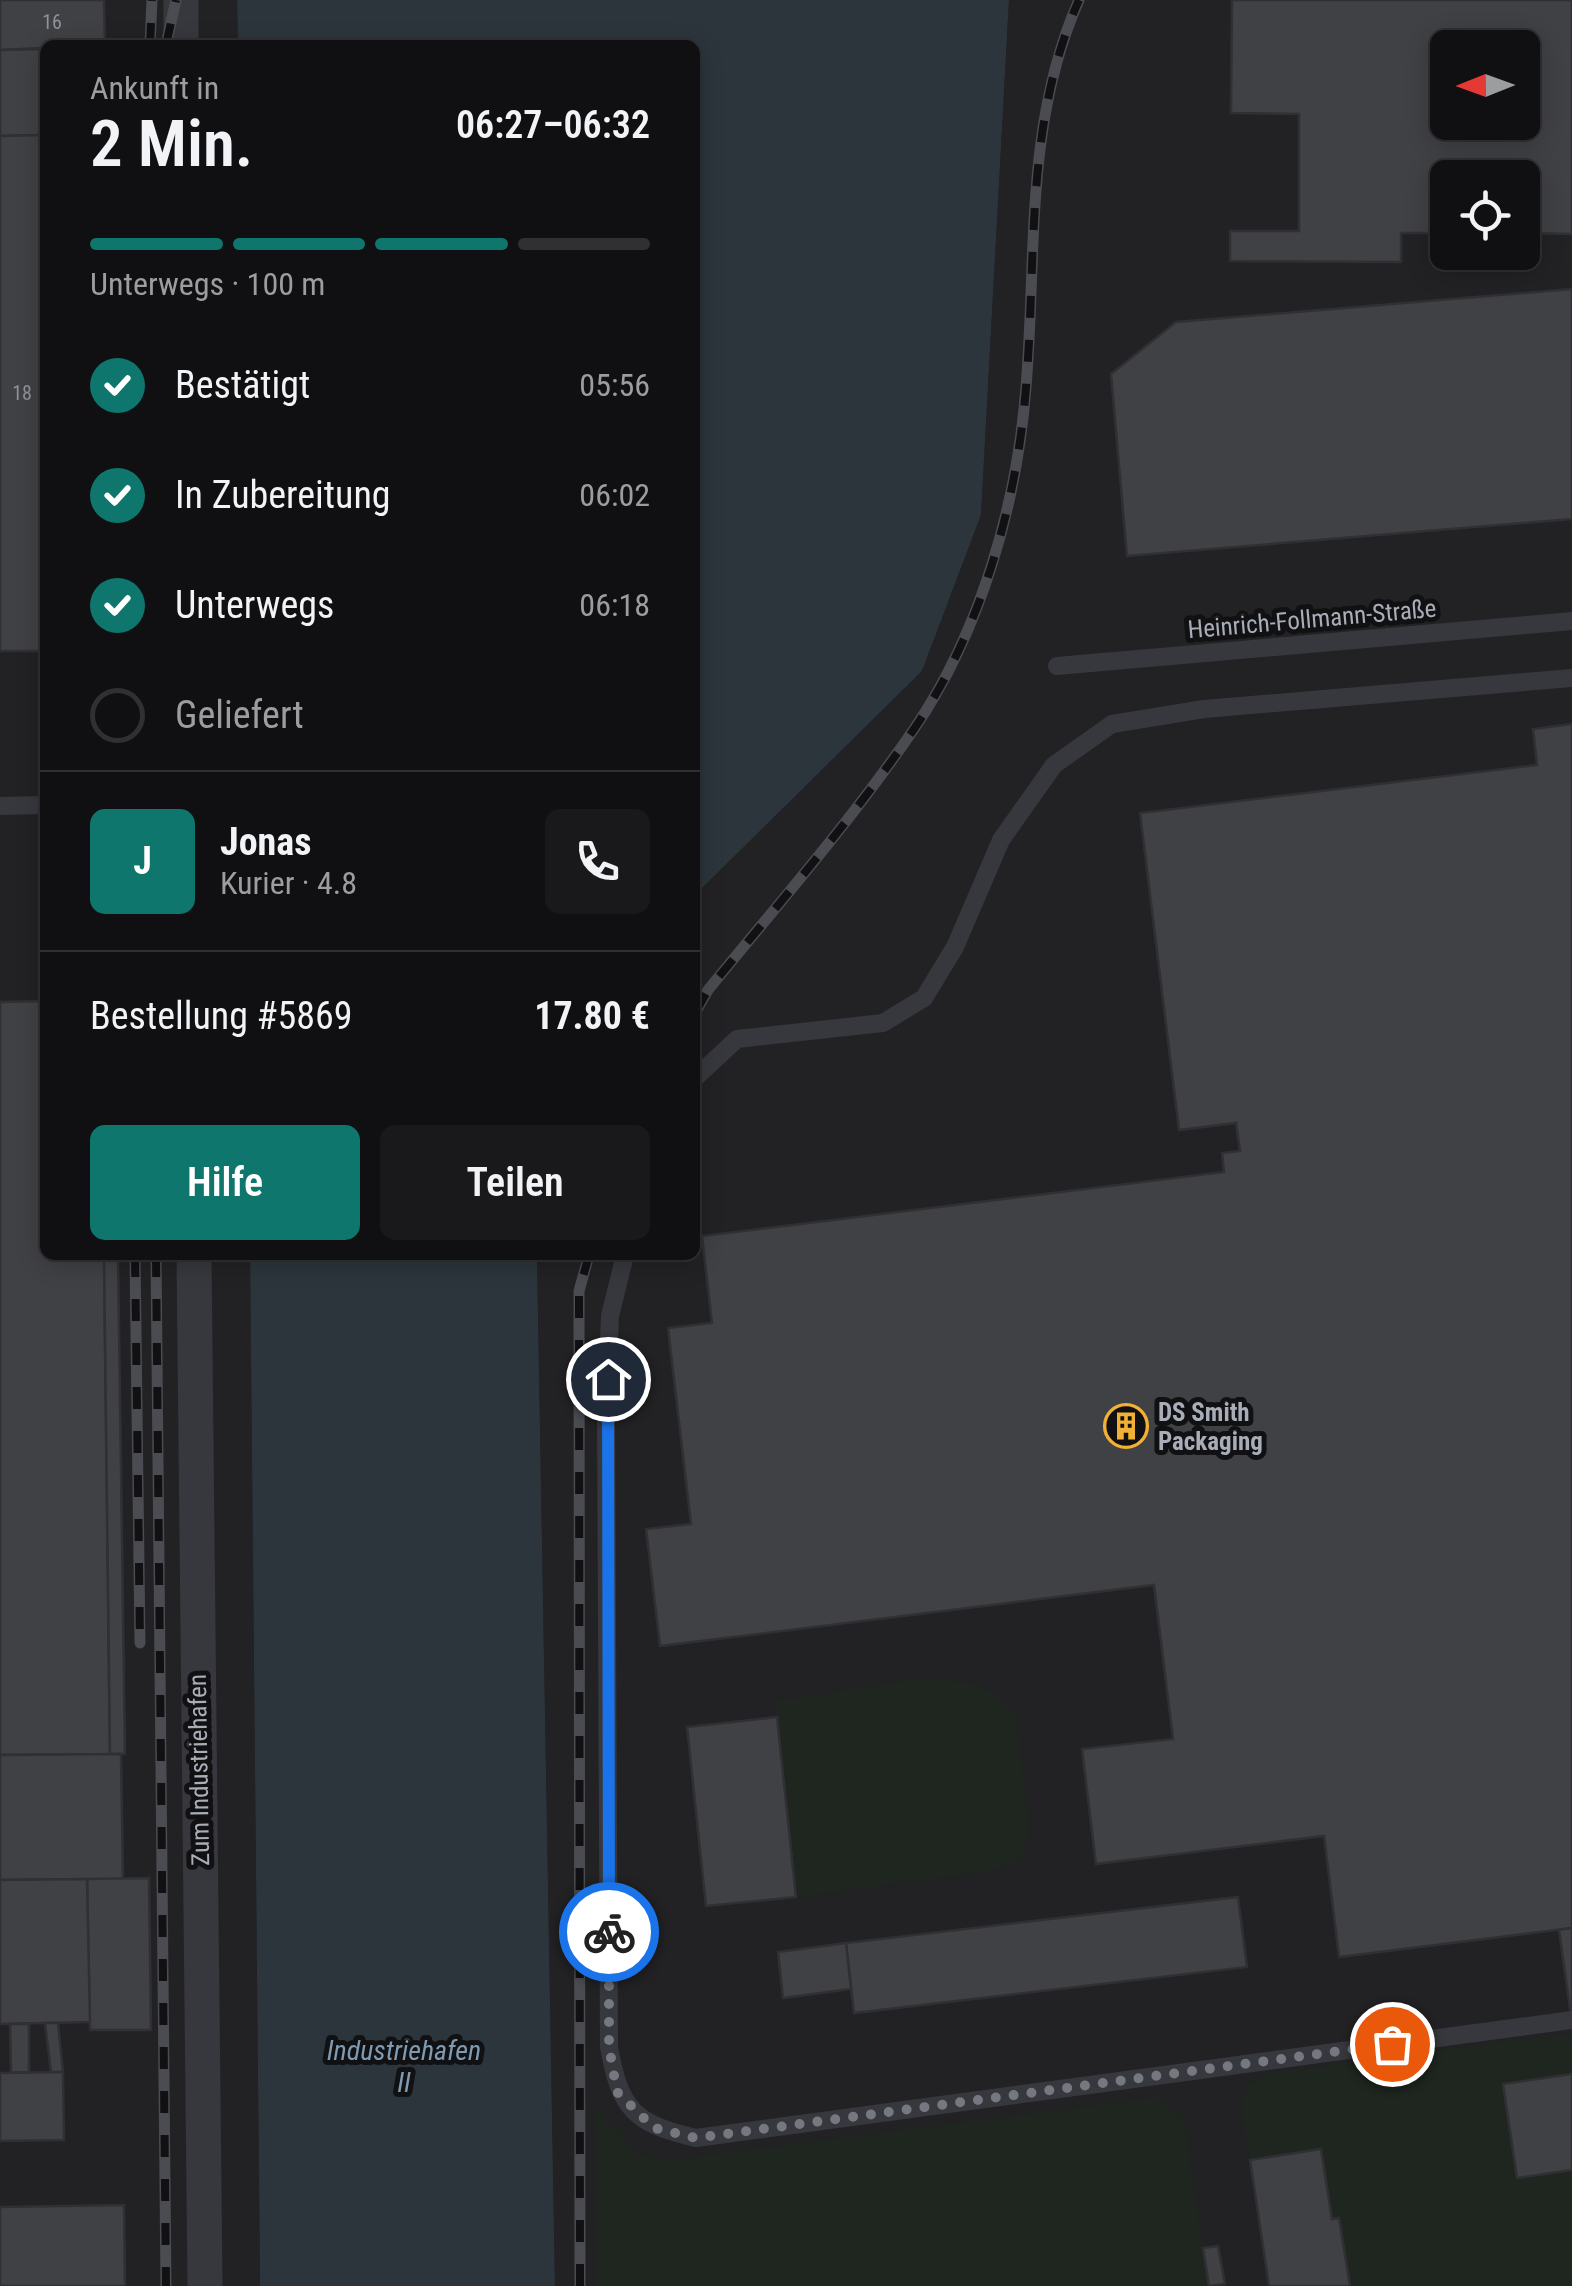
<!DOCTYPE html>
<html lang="de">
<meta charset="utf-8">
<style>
body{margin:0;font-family:"Roboto Condensed",sans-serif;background:#19191b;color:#f1f3f6;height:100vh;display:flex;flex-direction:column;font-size:38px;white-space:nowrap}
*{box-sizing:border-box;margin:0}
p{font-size:32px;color:#9c9d9f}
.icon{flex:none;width:55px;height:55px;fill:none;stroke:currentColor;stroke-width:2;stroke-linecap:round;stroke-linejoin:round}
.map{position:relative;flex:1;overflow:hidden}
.drawer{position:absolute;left:40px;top:40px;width:660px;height:1220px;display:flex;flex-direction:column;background:#101012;border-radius:15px;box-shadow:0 5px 25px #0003,0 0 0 2px #303032}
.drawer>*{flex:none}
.needle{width:65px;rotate:269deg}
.buttons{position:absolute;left:1430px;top:30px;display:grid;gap:20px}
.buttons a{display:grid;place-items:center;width:110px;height:110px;border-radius:15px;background:#101012;box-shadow:0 5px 25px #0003,0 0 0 2px #303032;font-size:50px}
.pin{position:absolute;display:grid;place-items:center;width:85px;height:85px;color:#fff;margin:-42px;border:5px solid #fff;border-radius:50%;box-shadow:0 2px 10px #0007}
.courier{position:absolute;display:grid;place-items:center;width:100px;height:100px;margin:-50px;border:8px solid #1a73e8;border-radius:50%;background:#fff;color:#222;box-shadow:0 2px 12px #0007}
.head em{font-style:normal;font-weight:600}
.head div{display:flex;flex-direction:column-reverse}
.head{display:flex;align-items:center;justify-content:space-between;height:170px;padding:0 50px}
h1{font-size:65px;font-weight:600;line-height:75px}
.bar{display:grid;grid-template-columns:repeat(4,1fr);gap:15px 10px;align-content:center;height:120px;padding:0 50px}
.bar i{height:12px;border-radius:8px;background:#303032}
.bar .current{background:#0f766e}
.bar p{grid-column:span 4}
.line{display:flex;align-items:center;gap:25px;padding:0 50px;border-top:2px solid #303032}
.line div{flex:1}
.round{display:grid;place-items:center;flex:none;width:105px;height:105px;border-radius:15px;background:#19191b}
ol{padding:0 50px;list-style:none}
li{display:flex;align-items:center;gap:30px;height:110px}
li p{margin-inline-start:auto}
li .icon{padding:10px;border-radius:50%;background:#0f766e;color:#fff;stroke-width:4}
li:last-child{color:#9c9d9f}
li i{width:55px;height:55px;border:5px solid #303032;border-radius:50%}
.action{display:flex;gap:20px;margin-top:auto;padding:20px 50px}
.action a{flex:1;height:115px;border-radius:15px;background:#0f766e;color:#fff;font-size:40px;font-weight:600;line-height:115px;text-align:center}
.action a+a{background:#19191b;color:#f1f3f6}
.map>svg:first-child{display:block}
</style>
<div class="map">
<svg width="1572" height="2286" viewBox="0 0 1572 2286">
<rect width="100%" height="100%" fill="#161618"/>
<!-- built -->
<g fill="#222225" fill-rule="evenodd">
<polygon points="0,0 237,0 238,45 45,45 45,1255 250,1255 260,2286 0,2286"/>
<path d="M1009 0H1572V2286H555L537 1255H695V895L922 671 981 515ZM1448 48H1522V122H1448ZM1448 178H1522V252H1448Z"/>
</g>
<!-- green -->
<g fill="#1e261f">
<polygon points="925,1678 981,1685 1016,1713 1029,1829 1023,1858 998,1870 796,1897 776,1701"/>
<polygon points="1572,2033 1572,2286 1268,2286 1241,2103 1248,2086 1269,2073"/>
<polygon points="1160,2097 1185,2122 1208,2286 596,2286 595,2108 642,2156 669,2160"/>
</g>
<!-- water -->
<g fill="#2c353c">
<polygon points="237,0 1009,0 981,515 922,671 695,895 695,45 238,45"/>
<polygon points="250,1255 537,1255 555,2286 260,2286"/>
</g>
<!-- building -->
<g fill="#404145" stroke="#303034" stroke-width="2.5" fill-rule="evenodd">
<polygon points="0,0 104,0 105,45 0,50"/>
<path d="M1232 0H1572V234L1522 233V178H1448V233H1401V262L1230 261V231H1299V114L1231 113ZM1448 48H1522V122H1448Z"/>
<polygon points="45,49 45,135 0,136 0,50"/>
<polygon points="45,135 45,651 0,651 0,136"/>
<polygon points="1572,289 1572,519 1127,556 1111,374 1176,322"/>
<polygon points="1572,724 1572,1928 1339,1957 1324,1836 1096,1864 1082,1749 1173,1739 1154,1585 660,1646 646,1529 691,1524 668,1328 712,1323 702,1236 1224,1172 1222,1153 1240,1151 1236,1123 1179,1130 1140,813 1537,765 1533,729"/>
<polygon points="45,1001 45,1255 104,1255 110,1754 0,1755 0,1002"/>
<polygon points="104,1255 118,1255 125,1754 110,1754"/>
<polygon points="777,1717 796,1897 706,1906 687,1727"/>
<polygon points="121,1754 123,1879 0,1880 0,1755"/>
<polygon points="149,1878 151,2030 90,2030 87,1879"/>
<polygon points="87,1879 90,2022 0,2024 0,1880"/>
<polygon points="1238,1897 1247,1967 854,2013 846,1943"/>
<polygon points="1571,1928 1572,1934 1572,2023 1559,1930"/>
<polygon points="846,1943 851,1989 783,1998 778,1952"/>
<polygon points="45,2023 58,2023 63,2072 51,2072"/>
<polygon points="10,2024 29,2024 29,2072 11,2073"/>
<polygon points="63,2072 64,2140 0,2141 0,2073"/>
<polygon points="1572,2074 1572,2170 1517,2178 1503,2084"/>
<polygon points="1321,2149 1332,2219 1339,2218 1350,2286 1269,2286 1250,2160"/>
<polygon points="124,2205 125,2286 0,2286 0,2207"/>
<polygon points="1218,2246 1225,2284 1209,2286 1203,2248"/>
</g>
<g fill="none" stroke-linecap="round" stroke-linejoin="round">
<!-- service -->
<g stroke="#37383d" stroke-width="18">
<polyline points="1057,666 1572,621"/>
<polyline points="0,806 45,805"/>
<polyline points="695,1078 737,1039 883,1023 924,998 955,947 1001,840 1054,765 1112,724 1204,709 1572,678"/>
<path d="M625 1255 610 1316 606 1410 609 2047C620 2109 634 2124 696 2138L1572 2020"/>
</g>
<!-- minor -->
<g stroke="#37383d" stroke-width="35">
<polyline points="181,0 181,45"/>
<polyline points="194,1255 205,2286"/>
</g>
<!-- rail casing -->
<g stroke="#4a4c52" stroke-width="11">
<g id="rail">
<polyline points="150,45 152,0"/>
<polyline points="166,45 176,0"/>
<path d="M695 1013 708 990C778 904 852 820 914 729 981 631 1017 504 1026 387 1037 255 1024 124 1079 0"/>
<polyline points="135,1255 140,1643"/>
<polyline points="156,1255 166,2286"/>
<polyline points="580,2286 579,1291 589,1255"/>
</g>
</g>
<!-- rail -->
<use href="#rail" stroke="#111113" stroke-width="8" stroke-dasharray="22" stroke-linecap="butt"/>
</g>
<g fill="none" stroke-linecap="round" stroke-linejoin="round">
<!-- done -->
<polyline stroke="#757880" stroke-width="10" stroke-dasharray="0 18" points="609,1932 609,2047 617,2092 654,2128 696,2138 1392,2044"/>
<!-- route -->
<polyline stroke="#1a73e8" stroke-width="12" points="608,1379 609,1932"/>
</g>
<!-- icons -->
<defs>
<g id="building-ring" transform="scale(2.25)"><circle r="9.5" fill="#111113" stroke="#f2b134" stroke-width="1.5"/><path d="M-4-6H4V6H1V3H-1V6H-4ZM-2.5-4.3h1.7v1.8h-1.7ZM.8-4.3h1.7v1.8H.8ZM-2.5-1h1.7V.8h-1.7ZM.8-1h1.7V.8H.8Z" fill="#f2b134"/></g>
</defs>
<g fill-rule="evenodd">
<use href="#building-ring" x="1126" y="1426"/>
</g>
<g text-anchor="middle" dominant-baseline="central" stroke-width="10" stroke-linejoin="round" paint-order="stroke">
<!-- number labels -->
<g font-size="20" fill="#8e929b">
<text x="52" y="22">16</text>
<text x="22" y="393">18</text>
</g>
<!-- street labels -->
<g font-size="25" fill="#a8adb8" stroke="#111113">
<text transform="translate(1312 619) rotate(-5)">Heinrich-Follmann-Straße</text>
<text transform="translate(199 1770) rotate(-91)">Zum Industriehafen</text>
</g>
<!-- poi labels -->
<g font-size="25" font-weight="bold" fill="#a8adb8" stroke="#111113" text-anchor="start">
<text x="1158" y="1412">DS Smith<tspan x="1158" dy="29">Packaging</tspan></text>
</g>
<!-- water labels -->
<g font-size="28" font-style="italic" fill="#7f9bb3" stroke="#111113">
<text x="404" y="2050">Industriehafen<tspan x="404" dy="32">II</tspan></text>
</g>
</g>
</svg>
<div class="buttons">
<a><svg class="needle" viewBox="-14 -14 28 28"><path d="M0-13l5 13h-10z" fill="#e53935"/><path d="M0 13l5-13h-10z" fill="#9c9d9f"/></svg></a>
<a><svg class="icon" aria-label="locate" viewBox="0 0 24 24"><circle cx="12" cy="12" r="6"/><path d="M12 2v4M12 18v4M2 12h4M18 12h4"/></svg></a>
</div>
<div class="pin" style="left:1392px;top:2044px;background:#ea580c"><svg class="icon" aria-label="bag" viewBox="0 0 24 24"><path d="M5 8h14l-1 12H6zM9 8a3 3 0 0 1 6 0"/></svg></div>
<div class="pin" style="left:608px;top:1379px;background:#1f2937"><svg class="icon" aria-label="home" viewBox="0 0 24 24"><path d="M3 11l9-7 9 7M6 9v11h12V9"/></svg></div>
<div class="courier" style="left:609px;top:1932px"><svg class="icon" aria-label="bike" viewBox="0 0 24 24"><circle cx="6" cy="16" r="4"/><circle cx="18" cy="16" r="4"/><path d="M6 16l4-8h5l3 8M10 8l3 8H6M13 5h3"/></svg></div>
<section class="drawer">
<div class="head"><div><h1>2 Min.</h1><p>Ankunft in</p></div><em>06:27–06:32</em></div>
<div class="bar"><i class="current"></i><i class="current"></i><i class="current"></i><i></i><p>Unterwegs · 100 m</p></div>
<ol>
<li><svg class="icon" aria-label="check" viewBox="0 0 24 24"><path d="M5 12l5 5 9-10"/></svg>Bestätigt<p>05:56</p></li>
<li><svg class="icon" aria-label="check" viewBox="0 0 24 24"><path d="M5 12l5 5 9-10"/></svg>In Zubereitung<p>06:02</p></li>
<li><svg class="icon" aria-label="check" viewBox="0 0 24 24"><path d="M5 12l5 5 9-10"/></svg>Unterwegs<p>06:18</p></li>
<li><i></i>Geliefert</li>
</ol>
<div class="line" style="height:180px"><b class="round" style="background:#0f766e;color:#fff">J</b><div><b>Jonas</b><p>Kurier · 4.8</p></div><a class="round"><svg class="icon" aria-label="phone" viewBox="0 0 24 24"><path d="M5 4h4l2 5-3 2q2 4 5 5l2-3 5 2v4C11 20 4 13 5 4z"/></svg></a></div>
<div class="line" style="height:130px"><div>Bestellung #5869</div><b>17.80 €</b></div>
<div class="action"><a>Hilfe</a><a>Teilen</a></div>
</section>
</div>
